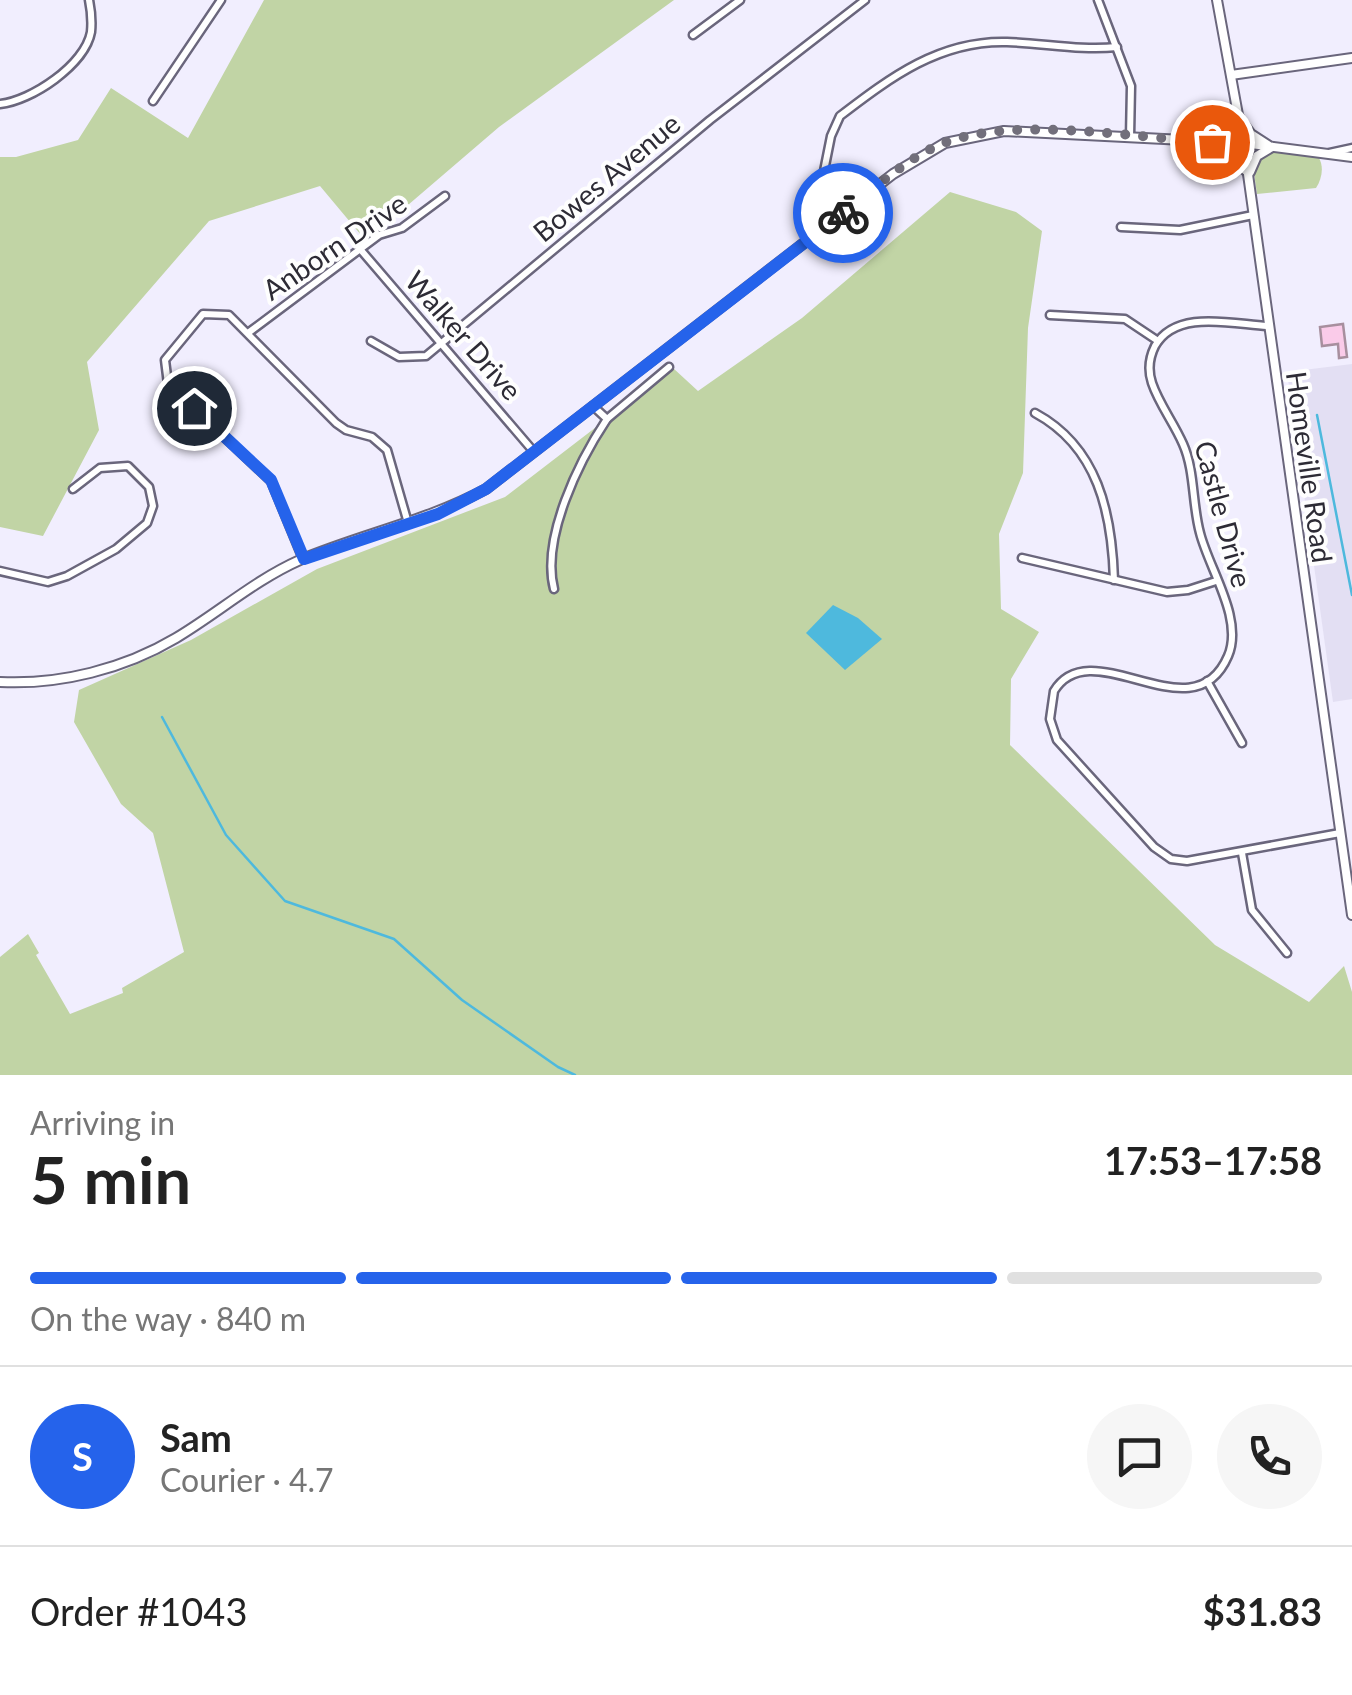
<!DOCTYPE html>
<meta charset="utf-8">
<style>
body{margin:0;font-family:Lato,sans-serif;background:#f6f6f6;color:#222;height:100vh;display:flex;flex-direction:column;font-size:38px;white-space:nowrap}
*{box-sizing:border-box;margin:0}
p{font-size:32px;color:#767676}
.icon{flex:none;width:55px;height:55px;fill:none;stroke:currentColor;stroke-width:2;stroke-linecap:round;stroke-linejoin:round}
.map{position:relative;height:1075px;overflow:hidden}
.side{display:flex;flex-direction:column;background:#fff;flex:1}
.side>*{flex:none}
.pin{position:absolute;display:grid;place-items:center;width:85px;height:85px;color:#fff;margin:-42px;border:5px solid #fff;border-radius:50%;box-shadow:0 2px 10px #0007}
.courier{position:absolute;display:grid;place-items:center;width:100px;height:100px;margin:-50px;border:8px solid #2563eb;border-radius:50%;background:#fff;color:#222;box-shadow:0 2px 12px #0007}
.head em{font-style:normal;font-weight:700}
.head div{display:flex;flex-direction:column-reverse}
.head{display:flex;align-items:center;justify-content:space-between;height:170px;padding:0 30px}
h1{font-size:65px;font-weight:700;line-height:75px}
.bar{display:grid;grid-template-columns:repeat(4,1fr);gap:15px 10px;align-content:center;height:120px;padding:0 30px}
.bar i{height:12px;border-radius:8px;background:#e0e0e0}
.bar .on{background:#2563eb}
.bar p{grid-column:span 4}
.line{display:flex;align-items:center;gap:25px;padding:0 30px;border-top:2px solid #e0e0e0}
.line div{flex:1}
.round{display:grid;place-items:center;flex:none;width:105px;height:105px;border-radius:52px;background:#f6f6f6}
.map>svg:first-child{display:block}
</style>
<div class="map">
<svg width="1352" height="1075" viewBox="0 0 1352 1075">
<rect width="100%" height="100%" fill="#f1eefe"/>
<!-- built -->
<polygon fill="#e3dff3" points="1352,364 1352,699 1333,702 1287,372"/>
<!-- green -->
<g fill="#c1d4a5">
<polygon points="264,0 674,0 499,127 366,241 320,186 209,221 87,362 99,430 43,536 0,527 0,157 16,157 78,140 111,88 188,138"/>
<path d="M1272 152 1319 158C1324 167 1322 179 1316 188L1257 194 1254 173 1259 159Z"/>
<polygon points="950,192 1016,212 1042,231 1028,328 1023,473 999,534 1001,609 1039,632 1011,679 1010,745 1215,945 1309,1002 1344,966 1352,992 1352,1075 0,1075 0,957 28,934 39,953 36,955 70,1014 123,993 122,988 184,952 153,833 121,804 74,722 79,690 191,640 317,569 505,497 673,368 698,391 802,318"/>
</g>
<!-- water -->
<polygon fill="#4eb9dd" points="833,605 858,618 882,639 845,670 806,633"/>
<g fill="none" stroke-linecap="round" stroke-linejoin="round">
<!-- stream -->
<g stroke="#4eb9dd" stroke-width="2.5">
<polyline points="1317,415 1352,595"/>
<polyline points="162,717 226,835 285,901 394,939 462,1000 558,1067 575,1075"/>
</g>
</g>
<!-- building -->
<polygon fill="#facbe9" stroke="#a78f9e" stroke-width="2.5" points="1343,324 1347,357 1339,358 1338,344 1322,346 1320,327"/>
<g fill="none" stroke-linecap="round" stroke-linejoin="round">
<!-- minor casing -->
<g stroke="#6a667c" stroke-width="11">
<g id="minor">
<polyline points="1098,0 1131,86 1130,137"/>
<polyline points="693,35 740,0"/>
<polyline points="153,101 221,0"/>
<path d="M0 104C31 101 85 65 91 32 92 22 91 10 89 0"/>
<polyline points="1329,153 1352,148"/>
<path d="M838 218 821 186 831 136 840 116C891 77 940 40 1007 42 1043 43 1081 51 1117 47"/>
<polyline points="1121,227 1180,230 1253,215"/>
<polyline points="360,249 534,452"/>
<polyline points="1050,315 1125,319 1158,341"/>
<path d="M1267 326C1232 324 1176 309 1155 346 1149 358 1148 371 1152 383 1159 404 1174 423 1183 444 1195 471 1192 504 1200 533 1209 569 1244 619 1228 656 1193 738 1092 629 1054 691L1050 719 1057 740 1154 847 1171 859 1187 861 1340 833"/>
<polyline points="248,333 379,235 402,228 445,196"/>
<polyline points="371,341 399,357 426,356 710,120 865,0"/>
<path d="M1035 413C1098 447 1112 513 1114 580"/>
<polyline points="607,419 669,367"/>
<polyline points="1022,558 1167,592 1188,590 1216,581"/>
<polyline points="303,559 271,481 168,384 165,360 203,314 229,315 336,423 346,430 372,437 387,450 408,523"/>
<polyline points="0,571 48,582 67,576 116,549 147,523 153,506 149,487 128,466 100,468 73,489"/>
<path d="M554 589C541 538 579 461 607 419L593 406"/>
<polyline points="1207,681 1242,743"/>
<polyline points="1242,853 1252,910 1287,953"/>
</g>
</g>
<!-- tertiary casing -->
<g stroke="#6a667c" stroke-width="12">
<g id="tertiary">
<polyline points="1217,0 1245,153 1352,915"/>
<polyline points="1231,75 1352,58"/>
<polyline points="1242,122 1251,134 1268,145"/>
<polyline points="1220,139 1231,133 1239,117"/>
<polyline points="1216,143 1233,153 1245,170"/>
<polyline points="1250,172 1257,156 1272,147"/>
<path d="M0 682C60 685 124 669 176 638 218 613 255 580 300 560 362 534 427 521 486 489L893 174 945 143 1004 131 1243 143 1352 157"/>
</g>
</g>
<!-- minor -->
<use href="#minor" stroke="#fff" stroke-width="6"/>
<!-- tertiary -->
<use href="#tertiary" stroke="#fff" stroke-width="8"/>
</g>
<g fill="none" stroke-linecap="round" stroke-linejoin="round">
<!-- done -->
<path stroke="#726f7b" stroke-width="10" stroke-dasharray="0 18" d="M843 213C873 190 902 162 937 146 1006 114 1134 138 1212 142"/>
<!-- route -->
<polyline stroke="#2563eb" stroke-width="12" points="194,408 271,480 304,559 438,514 486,489 843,213"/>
</g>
<g text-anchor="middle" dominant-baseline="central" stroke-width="8" stroke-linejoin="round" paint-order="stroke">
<!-- street labels -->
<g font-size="28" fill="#2d2b35" stroke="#fefefe">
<text transform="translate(606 177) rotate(-40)">Bowes Avenue</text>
<text transform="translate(334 246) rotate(-34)">Anborn Drive</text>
<text transform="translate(464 335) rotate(49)">Walker Drive</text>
<text transform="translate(1310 467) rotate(82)">Homeville Road</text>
<text transform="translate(1224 514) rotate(75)">Castle Drive</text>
</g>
</g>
</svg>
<div class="pin" style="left:1212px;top:142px;background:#ea580c"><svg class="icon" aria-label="bag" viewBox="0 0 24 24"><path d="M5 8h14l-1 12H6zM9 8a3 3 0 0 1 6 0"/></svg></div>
<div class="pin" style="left:194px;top:408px;background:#1f2937"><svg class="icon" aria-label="home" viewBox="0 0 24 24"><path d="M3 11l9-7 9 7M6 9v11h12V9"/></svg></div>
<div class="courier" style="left:843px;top:213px"><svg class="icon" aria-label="bike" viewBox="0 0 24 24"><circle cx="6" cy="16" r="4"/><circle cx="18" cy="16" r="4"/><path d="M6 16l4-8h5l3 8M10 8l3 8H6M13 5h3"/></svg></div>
</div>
<section class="side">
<div class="head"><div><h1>5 min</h1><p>Arriving in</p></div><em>17:53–17:58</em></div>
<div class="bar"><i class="on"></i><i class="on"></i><i class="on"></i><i></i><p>On the way · 840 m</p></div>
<div class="line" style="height:180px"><b class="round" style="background:#2563eb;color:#fff">S</b><div><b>Sam</b><p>Courier · 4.7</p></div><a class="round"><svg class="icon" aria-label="chat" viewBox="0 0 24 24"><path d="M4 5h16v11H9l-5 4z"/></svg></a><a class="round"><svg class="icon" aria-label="phone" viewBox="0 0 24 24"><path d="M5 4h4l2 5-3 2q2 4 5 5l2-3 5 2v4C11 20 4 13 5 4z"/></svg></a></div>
<div class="line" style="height:130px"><div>Order #1043</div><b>$31.83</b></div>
</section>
